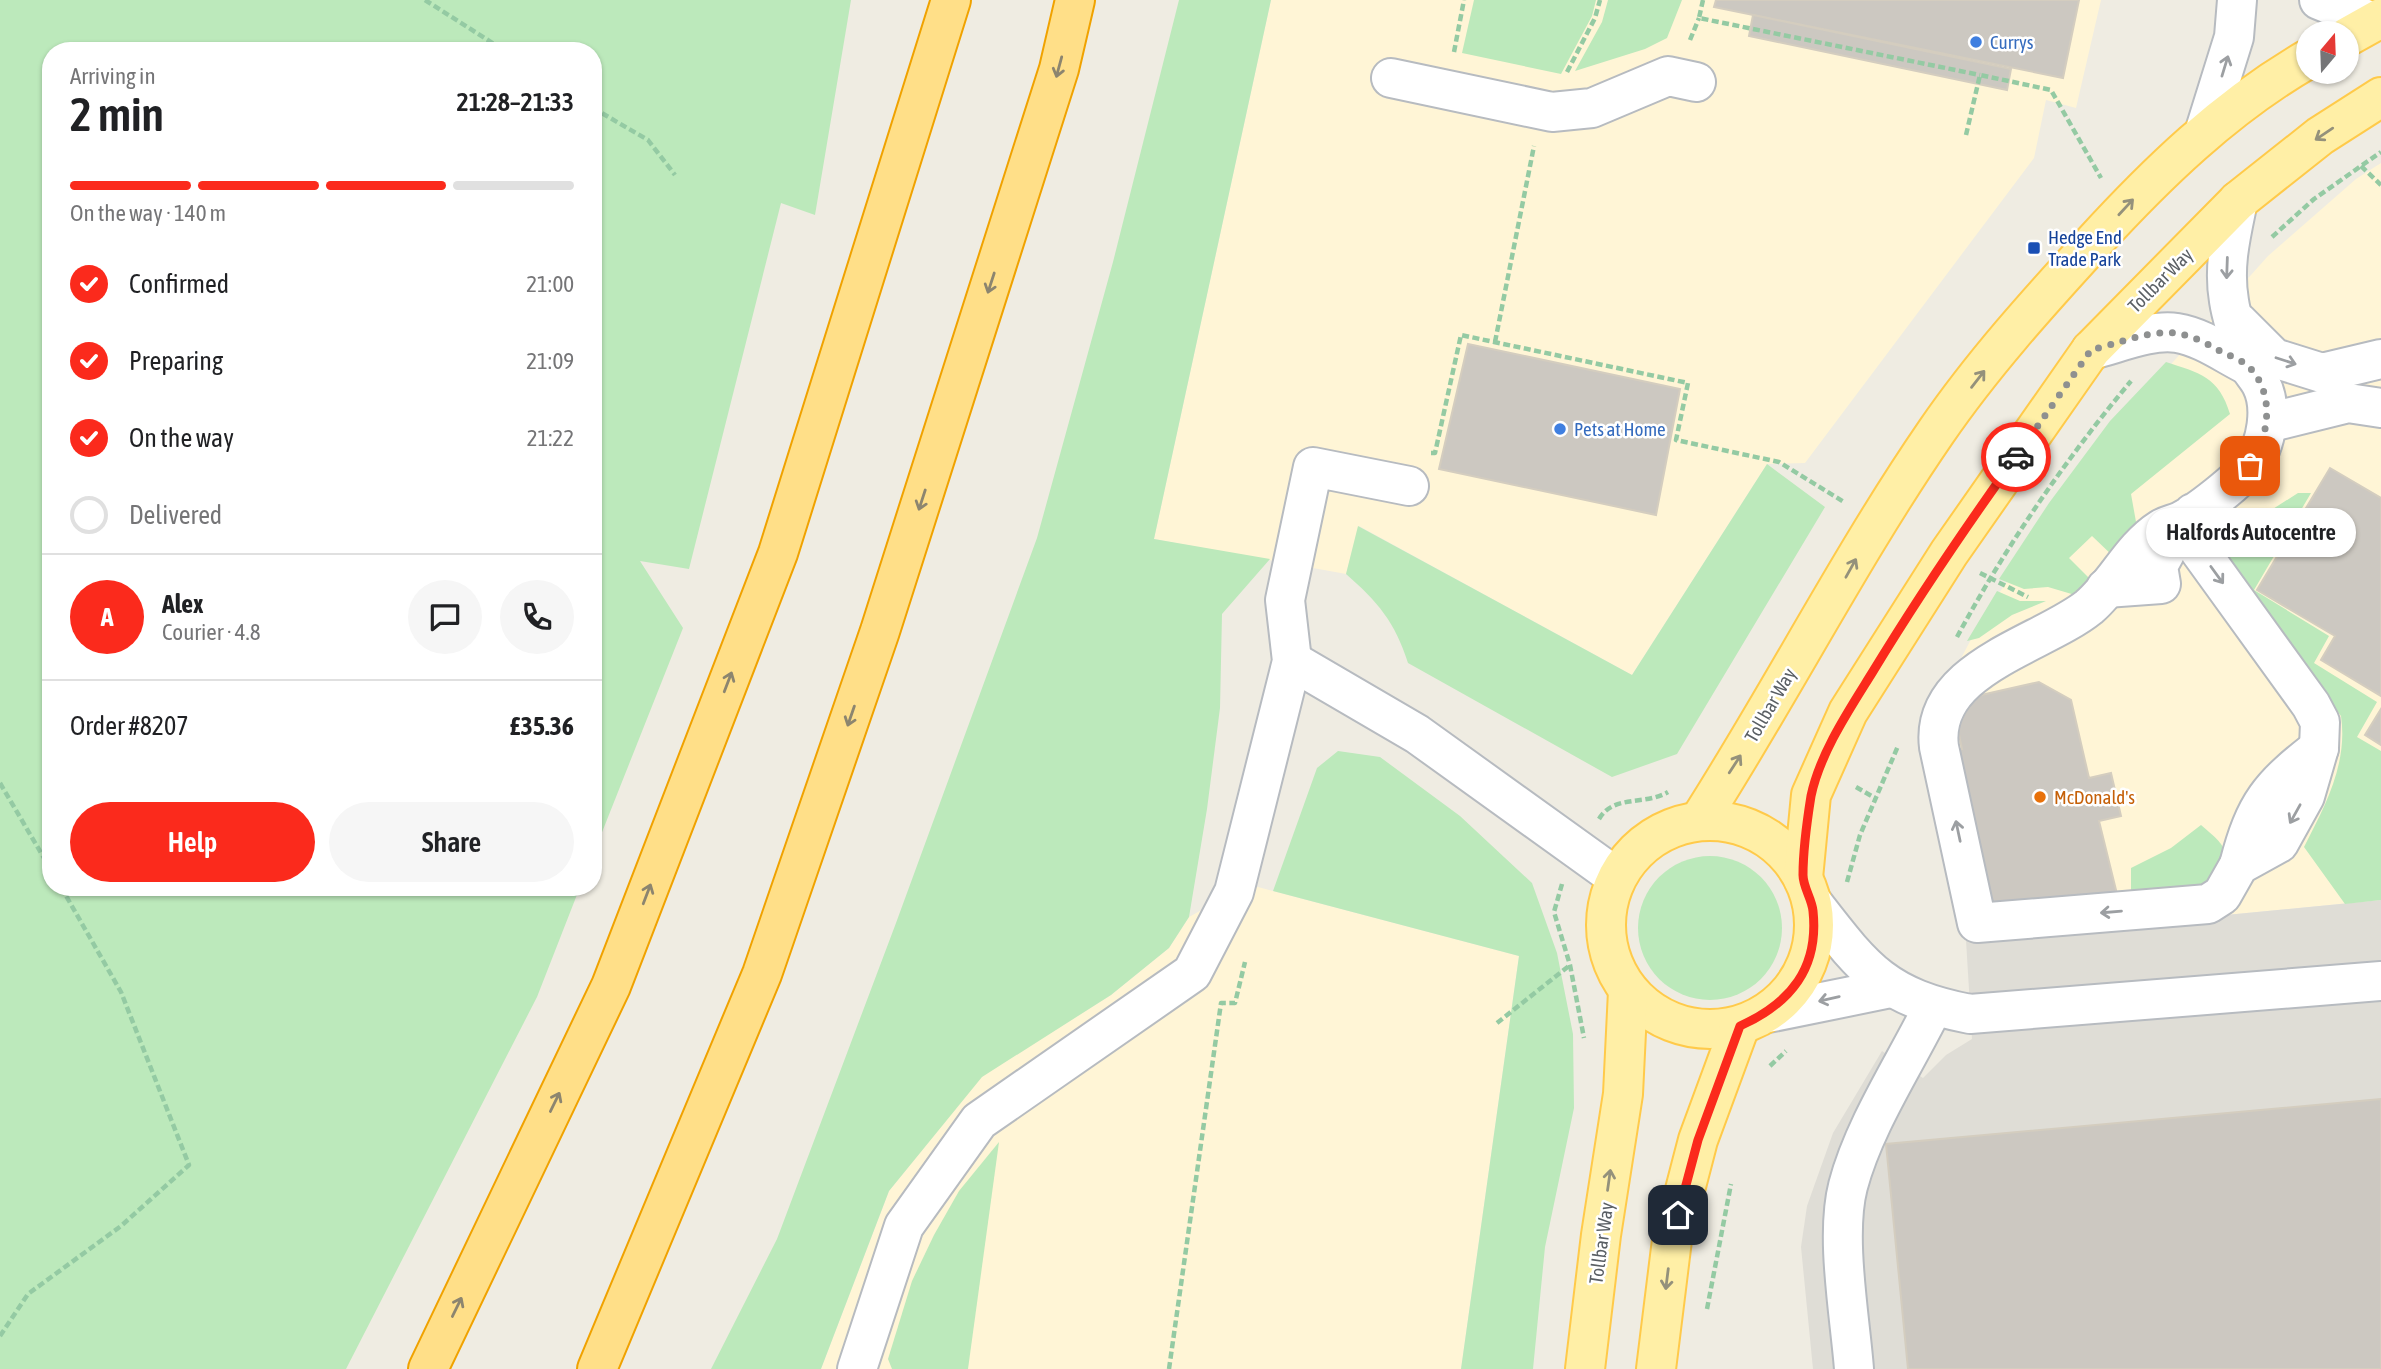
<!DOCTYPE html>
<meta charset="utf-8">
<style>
body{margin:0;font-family:"Asap Condensed",sans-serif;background:#f6f6f6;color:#202124;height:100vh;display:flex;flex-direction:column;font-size:26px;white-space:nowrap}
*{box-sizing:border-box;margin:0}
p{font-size:23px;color:#757577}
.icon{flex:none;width:38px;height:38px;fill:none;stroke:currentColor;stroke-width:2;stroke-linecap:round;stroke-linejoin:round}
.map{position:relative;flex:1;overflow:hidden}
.sheet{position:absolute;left:42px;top:42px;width:560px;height:854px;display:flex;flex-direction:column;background:#fff;border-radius:28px;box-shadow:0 2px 5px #0004}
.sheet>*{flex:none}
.needle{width:46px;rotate:19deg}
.fabs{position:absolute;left:2296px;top:21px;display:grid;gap:14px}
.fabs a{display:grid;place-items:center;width:63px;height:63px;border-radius:50%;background:#fff;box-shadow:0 2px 5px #0004;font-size:35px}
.pin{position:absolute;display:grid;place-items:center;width:60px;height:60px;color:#fff;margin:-30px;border-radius:14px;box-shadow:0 4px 10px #0006}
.courier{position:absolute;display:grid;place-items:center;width:70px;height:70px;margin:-35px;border:5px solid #fb2a1c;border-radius:50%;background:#fff;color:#222;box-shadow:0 2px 9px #0007}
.bubble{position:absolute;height:49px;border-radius:24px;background:#fff;box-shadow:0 2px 5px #0004;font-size:23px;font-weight:600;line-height:49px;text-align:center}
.head em{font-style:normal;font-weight:600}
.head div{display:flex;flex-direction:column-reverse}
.head{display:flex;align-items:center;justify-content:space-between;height:119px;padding:0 28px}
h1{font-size:46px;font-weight:600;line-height:52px}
.bar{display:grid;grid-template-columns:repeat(4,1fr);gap:10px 7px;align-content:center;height:84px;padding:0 28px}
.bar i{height:9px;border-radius:5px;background:#e0e0e0}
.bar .on{background:#fb2a1c}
.bar p{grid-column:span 4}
.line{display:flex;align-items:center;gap:18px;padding:0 28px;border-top:2px solid #e0e0e0}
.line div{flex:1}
.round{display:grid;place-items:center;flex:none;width:74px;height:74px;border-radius:37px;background:#f6f6f6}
ol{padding:0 28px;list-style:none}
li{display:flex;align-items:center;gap:21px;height:77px}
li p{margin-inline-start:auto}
li .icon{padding:7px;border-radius:50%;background:#fb2a1c;color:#fff;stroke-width:4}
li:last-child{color:#757577}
li i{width:38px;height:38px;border:4px solid #e0e0e0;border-radius:50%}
.action{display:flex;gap:14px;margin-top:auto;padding:14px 28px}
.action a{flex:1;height:80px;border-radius:42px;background:#fb2a1c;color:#fff;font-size:28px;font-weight:600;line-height:80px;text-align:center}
.action a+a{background:#f6f6f6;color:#202124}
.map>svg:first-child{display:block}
</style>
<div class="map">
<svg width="2381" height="1369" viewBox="0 0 2381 1369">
<rect width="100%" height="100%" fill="#efece2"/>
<!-- commercial -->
<g fill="#fff5d6">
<polygon points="1271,0 2101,0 2076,108 2046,100 2034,158 1805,463 1767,464 1632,675 1359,526 1346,574 1154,539"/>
<polygon points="2381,163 2381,900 1966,940 1918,740 1987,609 2156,381 2268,256 2356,179"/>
<polygon points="1258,887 1519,956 1461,1369 821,1369 889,1191 982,1076 1111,995 1169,948 1189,917 1234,892"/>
</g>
<!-- industrial -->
<polygon fill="#dfddd6" points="2381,900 2381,1369 1813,1369 1801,1247 1807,1206 1833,1133 1882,1051 1923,1078 1946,1055 1972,1039 1966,940"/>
<!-- green -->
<g fill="#bce9bb">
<polygon points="0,0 851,0 815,215 781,203 689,569 640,561 683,628 593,855 593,51 51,51 51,887 580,887 537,997 346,1369 0,1369"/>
<polygon points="1179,0 1271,0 1154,539 1270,559 1222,614 1220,708 1207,809 1189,917 1169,948 1111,995 982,1077 889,1191 821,1369 711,1369 777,1239 896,923 1037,538 1113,262"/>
<polygon points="1474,0 1596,0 1592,16 1561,74 1462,53"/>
<polygon points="1608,0 1682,0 1667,38 1645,49 1575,71 1602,22"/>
<path d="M2166 362C2200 373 2219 377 2230 414L2131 494 2138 533 2114 557 2092 536 2069 558 2091 580 2075 595 2048 587 2024 589 1999 579 2049 503 2110 421Z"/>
<path d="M1767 464 1825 507 1677 754 1612 777 1408 663C1395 622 1378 602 1346 574L1358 526 1632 675Z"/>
<path d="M2298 493H2311L2254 590 2329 636 2314 663 2377 702 2357 737 2381 751V900L2345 904 2304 847C2325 806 2348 764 2341 716L2222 559 2221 542Z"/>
<polygon points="1997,591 2020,601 2046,601 2012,615 1979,638 1967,641"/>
<polygon points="1338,751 1380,757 1460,816 1532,883 1557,953 1573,1034 1574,1108 1545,1247 1533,1369 1461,1369 1519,956 1273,891 1317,768"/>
<path d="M2201 825C2233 852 2228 850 2210 886L2131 899V868L2171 848Z"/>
<circle cx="1710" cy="928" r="72"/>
<polygon points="999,1142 968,1369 892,1369 888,1359 912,1281 934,1235 959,1191"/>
</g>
<!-- building -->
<g fill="#ccc8c1" stroke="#d4cdbf" stroke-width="2">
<polygon points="1716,0 2079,0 2063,78 1714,7"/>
<polygon points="1753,15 2011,69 2007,90 1749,36"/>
<polygon points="1468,344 1680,389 1656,515 1439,469"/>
<polygon points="2330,468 2381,498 2381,696 2321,660 2335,636 2257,590"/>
<polygon points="2039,682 2071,700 2089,778 2111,773 2121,816 2099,821 2118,898 1987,910 1952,750 1962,749 1957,725 1977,696"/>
<polygon points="2381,709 2381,745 2365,735"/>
<polygon points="2381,1099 2381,1369 1908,1369 1886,1144"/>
</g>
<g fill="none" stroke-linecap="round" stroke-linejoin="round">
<!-- minor casing -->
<g stroke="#b7bbc0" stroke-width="42">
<g id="minor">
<polyline points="2319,0 2373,22"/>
<polyline points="1391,78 1552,112 1592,108 1668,76 1696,82"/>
<polyline points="2205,130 2234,37 2237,0"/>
<polyline points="2238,322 2274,358 2322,373 2381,359"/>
<path d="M2091 350C2117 344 2150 329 2177 333 2202 337 2225 354 2247 365"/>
<polyline points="2267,423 2348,403 2381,408"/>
<path d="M2193 513 2199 550 2311 705 2320 722 2319 748 2305 796 2279 843 2239 865 2222 895 2208 904 1977 923 1939 747C1929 668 2042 645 2089 607 2116 584 2131 548 2161 529 2167 525 2175 524 2181 521 2199 512 2238 481 2251 465 2267 445 2273 407 2261 384 2257 376 2250 370 2247 362 2240 343 2232 321 2229 301 2223 266 2231 235 2238 201"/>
<polyline points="2106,588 2161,584 2158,566 2182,522"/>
<polyline points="1292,661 1417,734 1616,877"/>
<path d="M2239 865C2255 803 2270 786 2319 748"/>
<path d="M1812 902C1864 969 1883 997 1970 1014L2381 981"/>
<polyline points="1768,1013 1891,988"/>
<polyline points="857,1369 904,1226 979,1121 1192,973 1234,892 1292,661 1285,600 1313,467 1409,486"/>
<path d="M1854 1369C1850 1317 1835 1236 1848 1186 1864 1125 1905 1064 1933 1007"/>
</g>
</g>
<!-- major casing -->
<g stroke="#ffca4a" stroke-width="42">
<g id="major">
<polyline points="2347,37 2381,18"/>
<circle cx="1710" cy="925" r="104"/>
<path d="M1699 821C1781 693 1850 557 1936 432 1982 365 2037 304 2092 244 2156 174 2225 107 2308 59"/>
<polyline points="1803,878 1811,795 1848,712 1949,553 2091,350 2238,201 2320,136 2381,97"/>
<polyline points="1585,1369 1601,1235 1623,1094 1628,991"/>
<polyline points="1656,1369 1672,1240 1698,1140 1740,1026"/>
</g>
</g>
<!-- highway casing -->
<g stroke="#f0a200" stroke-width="42">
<g id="highway">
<polyline points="428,1369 611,986 778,553 951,0"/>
<polyline points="597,1369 762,974 880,631 1059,69 1075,0"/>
</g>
</g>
<!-- path -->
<g stroke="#94caa3" stroke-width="4.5" stroke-dasharray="7 3.5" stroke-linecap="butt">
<polyline points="425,0 505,51"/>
<polyline points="1703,0 1699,18 1980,75"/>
<polyline points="1690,40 1699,18"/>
<polyline points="1454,52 1464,0"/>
<polyline points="1567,72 1595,18 1600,0"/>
<polyline points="593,108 648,140 675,175"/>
<polyline points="1966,135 1980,75 2051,90 2101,178"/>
<polyline points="2361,166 2381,185"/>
<polyline points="2272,237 2314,199 2381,152"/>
<polyline points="1495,342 1534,146"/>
<polyline points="1431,453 1435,453 1461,335 1688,383 1676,440 1779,462 1844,502"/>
<polyline points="1980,573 2028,597"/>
<path d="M1957 637C2006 546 2065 460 2131 381"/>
<polyline points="0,783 51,870"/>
<polyline points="1856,787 1875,798"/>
<path d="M1599 819C1614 794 1644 806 1668 792"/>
<polyline points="1847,882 1860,835 1898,746"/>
<polyline points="1562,884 1554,912 1570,965 1584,1038"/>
<polyline points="1497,1023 1570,965"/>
<polyline points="1770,1066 1786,1051"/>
<polyline points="1707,1309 1731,1184"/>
<polyline points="0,1336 28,1294 121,1226 189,1165 121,992 61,887"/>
<polyline points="1169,1369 1221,1003 1235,1003 1245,962"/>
</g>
<!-- minor -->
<use href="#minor" stroke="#fff" stroke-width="38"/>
<!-- major -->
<use href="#major" stroke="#ffefa6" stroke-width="38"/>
<!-- highway -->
<use href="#highway" stroke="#ffdf88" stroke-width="38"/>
</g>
<!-- one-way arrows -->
<defs><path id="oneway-shaft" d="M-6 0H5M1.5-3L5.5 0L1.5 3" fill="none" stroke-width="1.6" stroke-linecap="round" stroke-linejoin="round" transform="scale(1.75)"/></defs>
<g stroke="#9c9fa2">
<use href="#oneway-shaft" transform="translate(2225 66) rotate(-73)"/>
<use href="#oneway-shaft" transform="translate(2227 268) rotate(92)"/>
<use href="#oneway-shaft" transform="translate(2286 361) rotate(18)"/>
<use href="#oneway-shaft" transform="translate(2217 575) rotate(54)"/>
<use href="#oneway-shaft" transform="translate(2295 814) rotate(119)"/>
<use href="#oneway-shaft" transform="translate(1958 831) rotate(-102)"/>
<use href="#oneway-shaft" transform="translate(2111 912) rotate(175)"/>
<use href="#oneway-shaft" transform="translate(1829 999) rotate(167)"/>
</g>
<g stroke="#8c856f">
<use href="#oneway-shaft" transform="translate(1059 67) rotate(105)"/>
<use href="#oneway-shaft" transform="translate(991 283) rotate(108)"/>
<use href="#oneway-shaft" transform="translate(922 500) rotate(108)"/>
<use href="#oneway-shaft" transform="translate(728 682) rotate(-69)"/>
<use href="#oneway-shaft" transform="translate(851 716) rotate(109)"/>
<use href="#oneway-shaft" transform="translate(647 894) rotate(-69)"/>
<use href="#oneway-shaft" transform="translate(555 1102) rotate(-64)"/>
<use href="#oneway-shaft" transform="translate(457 1307) rotate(-64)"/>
</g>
<g stroke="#94917b">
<use href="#oneway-shaft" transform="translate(2324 134) rotate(146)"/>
<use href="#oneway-shaft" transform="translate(2126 207) rotate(-47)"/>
<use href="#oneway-shaft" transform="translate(1978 379) rotate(-52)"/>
<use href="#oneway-shaft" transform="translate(1851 568) rotate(-61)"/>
<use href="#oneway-shaft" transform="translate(1735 764) rotate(-57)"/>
<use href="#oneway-shaft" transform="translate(1609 1180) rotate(-82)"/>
<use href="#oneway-shaft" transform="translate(1667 1279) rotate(97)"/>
</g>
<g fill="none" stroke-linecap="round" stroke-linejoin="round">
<!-- done -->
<path stroke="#8e9090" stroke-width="7" stroke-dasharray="0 12.6" d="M2016 457 2091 350C2117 344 2148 330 2175 333 2191 335 2206 343 2220 351 2229 355 2241 360 2248 366 2276 393 2269 437 2250 466"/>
<!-- route -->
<path stroke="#fb2a1c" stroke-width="9" d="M1678 1215 1698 1140 1740 1026C1791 1003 1819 968 1813 911 1812 899 1803 887 1803 875 1803 850 1807 821 1811 796 1820 753 1849 710 1872 673 1917 599 1965 528 2016 457"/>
</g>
<!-- markers -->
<g fill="#3f7fe0" stroke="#fff" stroke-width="2.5">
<circle cx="1976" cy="42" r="7"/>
<circle cx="1560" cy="429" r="7"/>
</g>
<rect fill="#1a4fb4" stroke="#fff" stroke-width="2.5" x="2027" y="241" width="14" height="14" rx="3.5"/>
<circle fill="#e8710a" stroke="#fff" stroke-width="2.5" cx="2040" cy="797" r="7"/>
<g text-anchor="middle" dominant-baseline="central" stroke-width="5" stroke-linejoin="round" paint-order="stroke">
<!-- shop labels -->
<g font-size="19" fill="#366cbe" stroke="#fff" text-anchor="start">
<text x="1990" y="42">Currys</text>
<text x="1574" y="429">Pets at Home</text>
</g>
<!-- transit labels -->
<g font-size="19" fill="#164399" stroke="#fff" text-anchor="start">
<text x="2048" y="237">Hedge End<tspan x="2048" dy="22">Trade Park</tspan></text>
</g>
<!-- street labels -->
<g font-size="19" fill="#5a5f64" stroke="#fff">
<text transform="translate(2160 280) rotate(-45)">Tollbar Way</text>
<text transform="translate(1770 705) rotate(-60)">Tollbar Way</text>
<text transform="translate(1601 1243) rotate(-82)">Tollbar Way</text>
</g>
<!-- food labels -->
<g font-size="19" fill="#c56008" stroke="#fff" text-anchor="start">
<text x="2054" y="797">McDonald's</text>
</g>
</g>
</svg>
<div class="fabs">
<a><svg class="needle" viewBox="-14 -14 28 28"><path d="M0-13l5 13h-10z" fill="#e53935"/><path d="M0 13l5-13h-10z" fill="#757577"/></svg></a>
</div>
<div class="pin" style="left:2250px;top:466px;background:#ea580c"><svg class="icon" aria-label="bag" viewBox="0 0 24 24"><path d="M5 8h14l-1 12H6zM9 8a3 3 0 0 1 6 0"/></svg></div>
<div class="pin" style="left:1678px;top:1215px;background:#1f2937"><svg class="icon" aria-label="home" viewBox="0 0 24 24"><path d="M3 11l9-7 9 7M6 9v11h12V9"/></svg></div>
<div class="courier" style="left:2016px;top:457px"><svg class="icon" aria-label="car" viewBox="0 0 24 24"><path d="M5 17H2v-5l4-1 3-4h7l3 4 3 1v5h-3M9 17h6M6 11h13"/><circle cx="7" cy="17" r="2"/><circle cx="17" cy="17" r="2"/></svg></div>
<div class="bubble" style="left:2146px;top:508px;width:210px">Halfords Autocentre</div>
<section class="sheet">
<div class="head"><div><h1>2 min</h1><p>Arriving in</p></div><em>21:28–21:33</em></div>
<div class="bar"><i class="on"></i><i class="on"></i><i class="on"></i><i></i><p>On the way · 140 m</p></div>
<ol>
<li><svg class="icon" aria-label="check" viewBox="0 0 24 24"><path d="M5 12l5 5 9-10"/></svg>Confirmed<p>21:00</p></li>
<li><svg class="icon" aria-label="check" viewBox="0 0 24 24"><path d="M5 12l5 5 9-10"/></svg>Preparing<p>21:09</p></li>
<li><svg class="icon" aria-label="check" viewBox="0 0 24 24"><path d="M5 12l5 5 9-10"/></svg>On the way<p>21:22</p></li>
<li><i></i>Delivered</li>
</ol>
<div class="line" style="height:126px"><b class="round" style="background:#fb2a1c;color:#fff">A</b><div><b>Alex</b><p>Courier · 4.8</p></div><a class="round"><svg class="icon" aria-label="chat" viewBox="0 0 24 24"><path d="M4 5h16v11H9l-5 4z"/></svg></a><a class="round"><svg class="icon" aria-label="phone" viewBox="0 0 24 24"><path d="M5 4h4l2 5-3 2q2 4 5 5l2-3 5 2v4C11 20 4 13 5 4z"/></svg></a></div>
<div class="line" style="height:91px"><div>Order #8207</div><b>£35.36</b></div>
<div class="action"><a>Help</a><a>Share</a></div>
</section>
</div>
